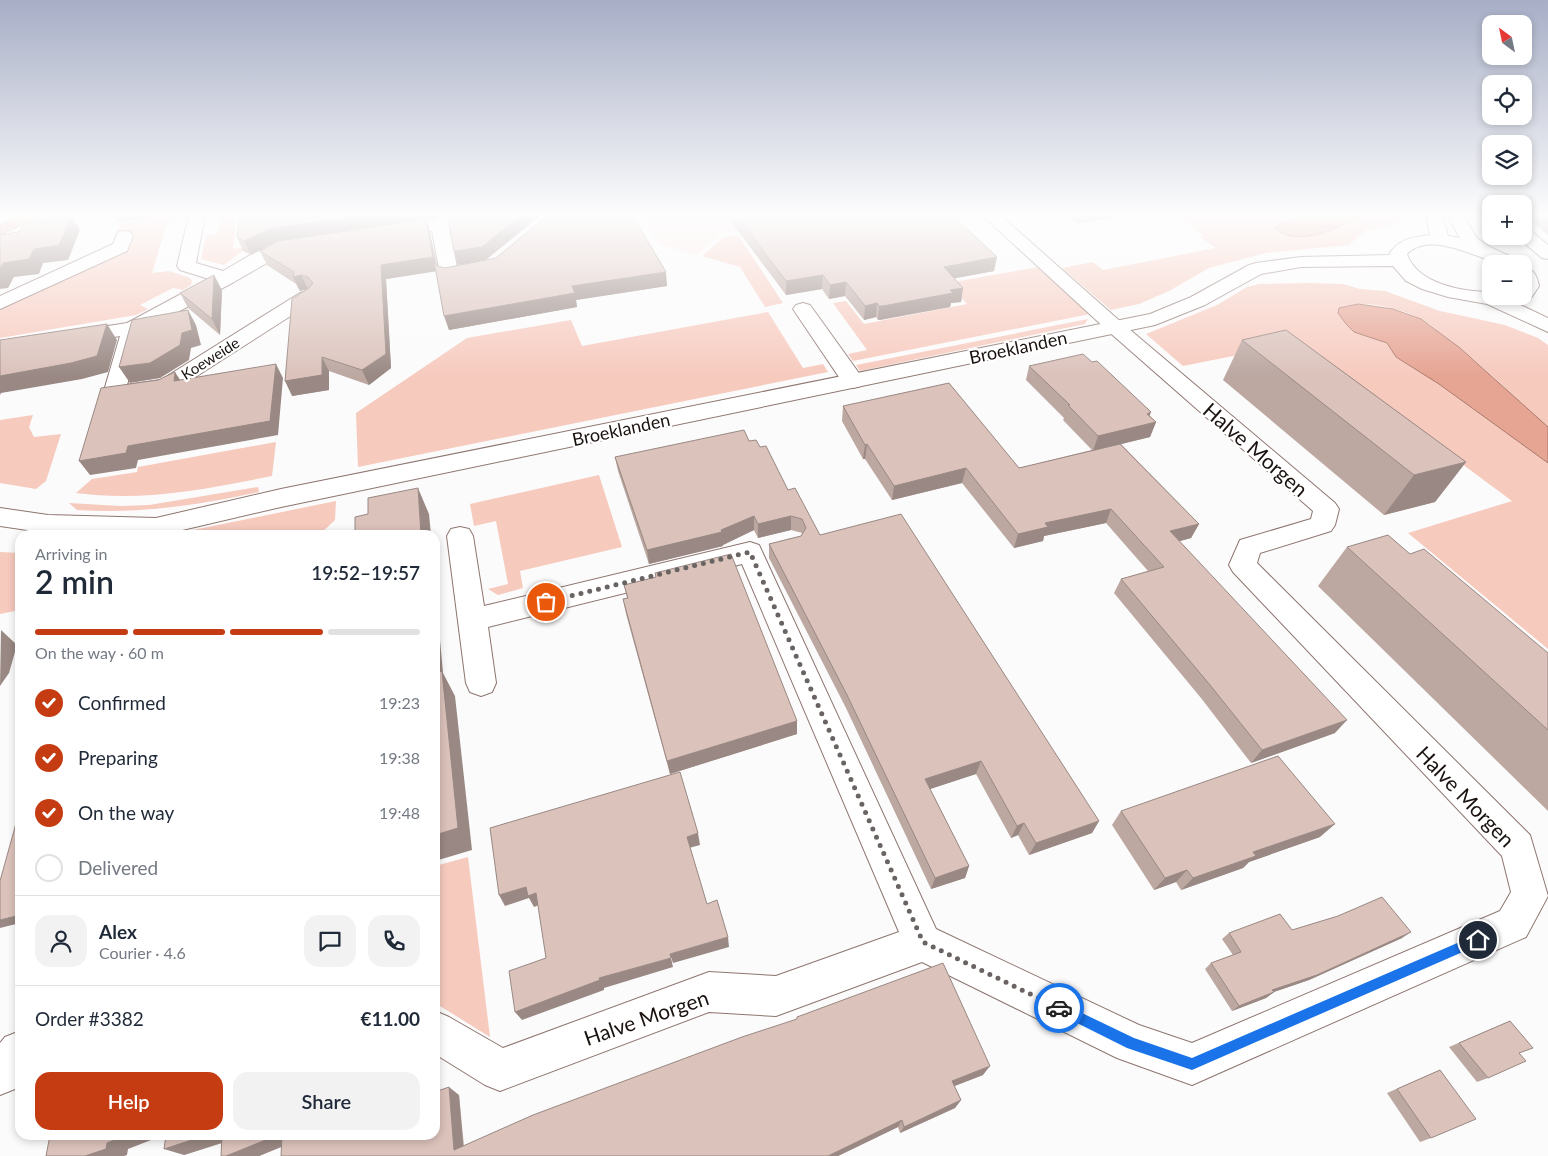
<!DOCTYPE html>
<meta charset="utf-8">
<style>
body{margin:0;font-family:Lato,sans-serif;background:#f2f2f3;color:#1f2937;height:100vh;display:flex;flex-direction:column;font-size:19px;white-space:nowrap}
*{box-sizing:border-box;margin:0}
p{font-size:16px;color:#747a83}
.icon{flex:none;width:28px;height:28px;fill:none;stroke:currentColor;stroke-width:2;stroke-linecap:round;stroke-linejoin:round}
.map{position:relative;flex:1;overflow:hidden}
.side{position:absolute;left:15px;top:530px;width:425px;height:610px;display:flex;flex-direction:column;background:#fff;border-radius:15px;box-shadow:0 2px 8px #0003}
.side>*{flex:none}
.needle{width:32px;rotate:327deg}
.tools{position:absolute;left:1482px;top:15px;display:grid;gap:10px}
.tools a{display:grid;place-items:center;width:50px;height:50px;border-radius:10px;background:#fff;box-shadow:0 2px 8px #0003;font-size:25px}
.pin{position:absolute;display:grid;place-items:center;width:42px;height:42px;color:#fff;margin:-21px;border:2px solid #fff;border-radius:50%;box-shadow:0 1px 5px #0007}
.courier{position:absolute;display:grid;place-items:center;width:50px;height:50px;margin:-25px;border:4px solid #1a73e8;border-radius:50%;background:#fff;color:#222;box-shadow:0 1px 6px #0007}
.summary em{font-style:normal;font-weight:600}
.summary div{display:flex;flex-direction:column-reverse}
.summary{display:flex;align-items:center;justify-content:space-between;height:85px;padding:0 20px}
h1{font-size:32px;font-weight:600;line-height:38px}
.bar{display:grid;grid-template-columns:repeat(4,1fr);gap:8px 5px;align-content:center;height:60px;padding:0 20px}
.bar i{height:6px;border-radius:4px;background:#e0e1e3}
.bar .on{background:#c53c12}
.bar p{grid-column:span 4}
.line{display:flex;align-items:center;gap:12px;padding:0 20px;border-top:1px solid #e0e1e3}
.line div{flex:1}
.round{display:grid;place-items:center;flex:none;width:52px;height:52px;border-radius:15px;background:#f2f2f3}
ol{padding:0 20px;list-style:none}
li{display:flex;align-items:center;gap:15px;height:55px}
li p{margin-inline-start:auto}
li .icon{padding:5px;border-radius:50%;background:#c53c12;color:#fff;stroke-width:4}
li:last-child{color:#747a83}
li i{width:28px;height:28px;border:2px solid #e0e1e3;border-radius:50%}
.button{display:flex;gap:10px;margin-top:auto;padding:10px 20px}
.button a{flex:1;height:58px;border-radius:15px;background:#c53c12;color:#fff;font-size:20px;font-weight:600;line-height:58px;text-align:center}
.button a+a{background:#f2f2f3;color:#1f2937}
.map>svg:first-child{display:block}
</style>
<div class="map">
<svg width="1548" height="1156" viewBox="0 0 1548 1156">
<rect width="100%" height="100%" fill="#fbfbfb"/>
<!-- built -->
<polygon fill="#fee9e4" points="642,215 842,215 720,235 697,255 659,244"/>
<!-- green -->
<g fill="#f7cabe">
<polygon points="212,215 237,215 233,249 248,247 224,265 201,259 206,236 217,234 221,216 211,217"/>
<polygon points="1174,215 1324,215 1313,218 1312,236 1363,215 1396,215 1401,222 1365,231 1349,245 1266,253 1209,268 1169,291 1139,304 1111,310 1062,268 1093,262 1103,270 1216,248 1199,236 1203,235"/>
<polygon points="182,216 181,220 167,222 152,273 169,271 190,278 192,281 191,285 183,290 173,288 140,305 148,309 136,315 0,338 0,307 131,245 135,233 115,235 120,223"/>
<polygon points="738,235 783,303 765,307 740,267 702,256 724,237"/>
<polygon points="1038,267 1090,314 853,361 848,354 867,350 833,303 846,301 864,324 967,304 948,283"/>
<path d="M1309 283 1343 284 1360 289 1385 291 1440 311 1505 325 1538 338 1548 345V427C1514 397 1482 364 1445 337 1437 331 1429 323 1421 319 1398 307 1363 299 1339 308V314L1346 324 1387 343 1396 357 1439 384 1548 463V649L1408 533 1512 501 1299 343 1183 366 1146 334 1217 305 1247 287 1259 284Z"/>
<polygon points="768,312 803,368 823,364 828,372 358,467 356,413 467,338 571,320 582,346"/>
<polygon points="1088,319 1085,324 860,371 856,365"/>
<polygon points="33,415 29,427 34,437 61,434 46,481 36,489 0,483 0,420"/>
<path d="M276 442 272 476C207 489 143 502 76 493L92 479 137 472 138 467Z"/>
<polygon points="599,475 622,547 520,571 523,588 498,595 488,589 508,584 496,521 474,526 470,504"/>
<path d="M258 487 259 492C197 505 141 514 77 510L69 503 120 506 149 505Z"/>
<polygon points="336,501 335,520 319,535 187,535 193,530"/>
<polygon points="0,552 20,553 20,610 0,614"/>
<polygon points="468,857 490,1037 435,1003 435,866"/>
</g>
<!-- water -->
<g fill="#e6a493" stroke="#a9786b">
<polygon points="18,215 43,215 0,235 0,225"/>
<path d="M1324 215H1363C1339 227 1299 249 1275 228L1279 223Z"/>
<polygon points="1358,304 1393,309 1421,319 1460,348 1548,427 1548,463 1439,384 1396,357 1387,343 1354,332 1346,324 1338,313 1339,308"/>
</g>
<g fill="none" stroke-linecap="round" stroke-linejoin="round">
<!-- minor casing -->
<g stroke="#8d7670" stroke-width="2">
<g id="minor">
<path d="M189 215H205L196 263 223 271C247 258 277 234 305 241L308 245 305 249 284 253 234 282 140 332 141 334 127 385 161 380 300 293 307 291 314 293 317 297 314 301 175 390 167 392 114 401 106 399 103 394 120 336 0 355V343L127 323 209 279 180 270 177 266Z"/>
<polygon points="445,215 465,215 449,227 457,267 479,263 486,265 488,269 486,273 449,280 442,278 440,274 432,231 391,237 385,236 382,232 385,228 435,221"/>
<polygon points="982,215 1000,215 1122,323 1335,503 1339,509 1335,525 1331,531 1260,553 1257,563 1530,835 1548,896 1526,937 1192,1085 1117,1058 922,962 776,1016 709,1012 500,1091 485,1085 435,1054 435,1011 449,1017 503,1048 709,972 776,976 899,932 742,564 488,627 496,683 492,692 481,696 470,692 466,683 447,536 451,529 460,527 469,529 473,536 484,606 750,542 759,545 936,929 1139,1025 1192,1043 1500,911 1511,892 1502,856 1233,572 1229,565 1240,540 1311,519 1313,511 1108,331"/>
<polygon points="1524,229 1530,230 1548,245 1548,259 1542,258 1518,238 1517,236 1524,236"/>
<polygon points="124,231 130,232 133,236 127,251 0,309 0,296 113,244 118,232"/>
<polygon points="803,303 810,305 861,376 864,381 861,386 853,388 845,386 793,309 796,305"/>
<polygon points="20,1031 20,1083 15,1089 0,1095 0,1043 5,1037"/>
</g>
</g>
<!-- tertiary casing -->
<g stroke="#8d7670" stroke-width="2">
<path id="tertiary" d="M1426 215H1442L1448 236 1460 238 1447 215H1463L1477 238 1488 246 1518 260 1521 264C1514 264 1504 265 1497 263 1474 256 1428 231 1407 254 1417 284 1463 292 1491 292V296H1524V267C1534 269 1537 276 1539 286L1531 298 1514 302 1548 318V332L1487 304 1448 297 1422 289 1406 281 1393 266 1301 267 1261 274 1205 305 1155 325 281 507 161 535 48 533 0 526V508L48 515 156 518 281 489 1150 314 1191 297 1249 265 1256 263 1301 257 1389 255C1397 239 1414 237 1430 235Z"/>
</g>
<!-- minor -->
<use href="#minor" fill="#fff" fill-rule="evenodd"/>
<!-- tertiary -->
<use href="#tertiary" fill="#fff" fill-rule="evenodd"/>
</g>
<!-- wall -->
<g fill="#bca7a1">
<polygon points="447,215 541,215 486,260 667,286 576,300 577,307 449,330 436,271 386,279 391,368 369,385 329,371 329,390 292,396 307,289 300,291 296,284 267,265 260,251 272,244 251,255 243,251 237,237 434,219 427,220 430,233 437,266 445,268 470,263"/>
<polygon points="726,215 952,215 994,271 954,278 963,288 961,302 951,303 950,307 881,320 878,320 876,317 864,320 845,296 829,299 822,289 786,295"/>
<polygon points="1066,215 1134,215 1076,223"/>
<polygon points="1524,215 1548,215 1548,235"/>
<polygon points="222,290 220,335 188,308 180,293"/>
<polygon points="1242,340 1466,462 1435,502 1384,515 1223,380"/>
<polygon points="1029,366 1150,416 1156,422 1150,437 1121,444 1199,524 1191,538 1179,541 1335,733 1251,763 1201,698 1114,593 1121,579 1148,571 1106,523 1044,536 1043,541 1014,548 962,483 892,500 865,459 863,459 842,421 843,406 1019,468 1092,450 1063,420 1064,418 1026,380"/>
<polygon points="749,441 760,447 788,490 820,535 1099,821 1092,833 1029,855 1018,835 1011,838 976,774 930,789 969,866 965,878 931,889 846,708 769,558 769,544 801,536 802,533 791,530 758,538 754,530 723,545 723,546 649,564 618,471 615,457"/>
<polygon points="1347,547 1410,554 1548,653 1548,811 1318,586"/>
<polygon points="655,573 797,721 797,734 670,774 626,614 623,599 627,598 624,585 656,577"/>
<polygon points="1121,811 1320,837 1249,862 1243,868 1181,890 1176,882 1154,890 1112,825"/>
<polygon points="1292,930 1402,938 1309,980 1274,992 1266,998 1232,1011 1205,969 1211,963 1233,955 1222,939 1229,933"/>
<polygon points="1510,1021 1519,1053 1488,1078 1477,1082 1449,1047"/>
<polygon points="1440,1070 1431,1138 1420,1142 1387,1093"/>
<polygon points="983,1075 954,1086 961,1100 955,1108 900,1133 898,1127 838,1156 281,1147 259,1156 221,1156 222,1143 184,1155 166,1135 435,1135 459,1095 464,1146"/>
</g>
<!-- shaded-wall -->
<g fill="#998883">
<polygon points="114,215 170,215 118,222"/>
<polygon points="364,215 442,215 434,219 427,220 430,233 438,271 386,279 391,368 369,385 362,370 386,354 279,241 251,255 244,241 273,228"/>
<polygon points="522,215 541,215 485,260 458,265 454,251"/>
<polygon points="1078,215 1134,215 1076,223"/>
<polygon points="72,216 80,230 68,260 43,263 39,274 14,277 8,288 0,289 0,269 3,263 34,249"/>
<polygon points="997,257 994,271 941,281 944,267"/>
<polygon points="666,272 667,286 576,300 577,307 449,330 444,316 572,286"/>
<polygon points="214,275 222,290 220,335 212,319"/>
<polygon points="301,275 308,289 300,291 293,277"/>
<polygon points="823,275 822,289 786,295 786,281"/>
<polygon points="846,282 845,296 829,299 830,285"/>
<polygon points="963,288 961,302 951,303 950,307 878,320 879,306 950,290"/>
<polygon points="877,303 876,317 864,320 865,306"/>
<polygon points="188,310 196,325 201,345 191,348 189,360 160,378 130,383 119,367"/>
<polygon points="107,324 117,340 108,372 82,379 1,393 0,395 0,376"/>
<polygon points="322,357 329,371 329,390 292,396 285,381"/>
<polygon points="276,364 283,378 278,435 138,460 136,468 90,475 79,461"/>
<polygon points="175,372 184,386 174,381"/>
<polygon points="1151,412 1146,425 1156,422 1150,437 1093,451 1098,436 1147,414"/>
<polygon points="867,444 865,459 863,459 865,445"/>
<polygon points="1466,462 1435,502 1384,515 1414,475"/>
<polygon points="966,468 962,483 892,500 894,486"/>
<polygon points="418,488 429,514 431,535 421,535"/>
<polygon points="1111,509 1106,523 1044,536 1043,541 1014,548 1018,534 1045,523"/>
<polygon points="754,516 754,530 723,545 723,546 649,564 647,550 721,530"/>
<polygon points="791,516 791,530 758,538 758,524"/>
<polygon points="1199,524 1191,538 1163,546 1170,531"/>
<polygon points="435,585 443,673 455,696 472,850 435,861"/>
<polygon points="1,630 17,645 9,673 0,686"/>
<polygon points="1347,720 1335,733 1251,763 1262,750"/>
<polygon points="797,721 797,734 670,774 667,761"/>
<polygon points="981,761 976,774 921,792 925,779"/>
<polygon points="1099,821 1092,833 1029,855 1036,843"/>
<polygon points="1024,823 1018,835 1011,838 1017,826"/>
<polygon points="1335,824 1320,837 1249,862 1243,868 1181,890 1193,878 1253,852"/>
<polygon points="698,833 700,845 689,848 687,837"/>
<polygon points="969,866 965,878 931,889 935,878"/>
<polygon points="1187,870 1176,882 1154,890 1165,878"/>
<polygon points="526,887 536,893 541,904 534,907 529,898 505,906 499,895"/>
<polygon points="20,915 20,923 0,928 0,920"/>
<polygon points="1411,932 1402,938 1309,980 1265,995 1272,990"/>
<polygon points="728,937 729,947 673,963 670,954"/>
<polygon points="671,958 673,967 604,988 604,990 522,1020 515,1012 599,978"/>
<polygon points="1274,992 1266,998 1232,1011 1239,1006"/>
<polygon points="990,1066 983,1075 947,1089 952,1081"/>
<polygon points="449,1087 459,1095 464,1156 454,1150"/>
<polygon points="961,1100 955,1108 900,1133 904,1127"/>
<polygon points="902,1120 898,1127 838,1156 828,1156"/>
<polygon points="126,1135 164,1135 128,1149 127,1155 124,1156 85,1156 107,1143"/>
<polygon points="207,1135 236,1135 240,1137 184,1155 164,1149"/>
<polygon points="278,1135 286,1135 298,1140 259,1156 226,1156"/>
</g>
<!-- building -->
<g fill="#dbc2bb" stroke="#998883">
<polygon points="240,215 364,215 273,228 244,241 237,237"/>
<polygon points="447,215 522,215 482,247 454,251"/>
<polygon points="548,215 632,215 666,272 572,286 575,293 444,316 434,261 437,266 445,268 496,258"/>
<polygon points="736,215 952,215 997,257 944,267 963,288 950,290 953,293 883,306 879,306 877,303 865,306 846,282 830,285 823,275 786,281"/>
<polygon points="72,216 59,245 34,249 29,259 3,263 0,269 0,235 19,232 24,223"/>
<polygon points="426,219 433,257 381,265 386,354 362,370 322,357 322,375 285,381 292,299 309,288 313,283 308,277 301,275 293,277 294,272 260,251 278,241"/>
<polygon points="214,275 212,319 180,293"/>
<polygon points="188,310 192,330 182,333 180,345 150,363 119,367 132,320"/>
<polygon points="107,324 97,356 71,363 0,376 0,340"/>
<polygon points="1286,330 1466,462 1414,475 1242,340"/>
<polygon points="1083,354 1092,362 1097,361 1151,412 1147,414 1156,422 1098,436 1068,405 1070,405 1029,366"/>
<polygon points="276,364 270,421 128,446 126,453 79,461 101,388 158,380 175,372 174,381"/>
<polygon points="949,383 1019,468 1120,444 1199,524 1170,531 1347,720 1262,750 1210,685 1121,579 1164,567 1111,509 1045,523 1048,527 1018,534 966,468 894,486 867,444 865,445 843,406"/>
<polygon points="744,430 749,441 756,440 760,447 766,446 788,490 795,488 820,535 901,514 1099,821 1036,843 1024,823 1017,826 981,761 925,779 969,866 935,878 847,695 769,544 801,536 806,528 802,519 791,516 758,524 754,516 721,530 722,532 647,550 615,457"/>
<polygon points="418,488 421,535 355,535 355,517 368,514 368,498"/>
<polygon points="1388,535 1410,554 1424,549 1548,653 1548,730 1347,547"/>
<polygon points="731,554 797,721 667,761 623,599 628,598 624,585 656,577 655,573"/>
<polygon points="442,671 458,828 435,835 435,673"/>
<polygon points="1278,756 1335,824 1253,852 1256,856 1193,878 1187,870 1165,878 1121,811"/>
<polygon points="680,772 698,833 687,837 707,904 717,900 728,937 670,954 671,958 599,978 600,980 515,1012 509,971 546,958 536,893 528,896 526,887 499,895 490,828"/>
<polygon points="20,809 20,915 0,920 0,881"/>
<polygon points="1382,897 1411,932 1317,975 1272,990 1274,992 1239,1006 1211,963 1241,952 1229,933 1280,914 1292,930 1338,916"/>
<polygon points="943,963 990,1066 952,1081 961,1100 904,1127 902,1120 828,1156 281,1156 282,1135 435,1135 435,1092 449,1087 454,1150 533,1115 742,1037 797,1019 797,1017"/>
<polygon points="1510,1021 1533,1048 1519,1053 1526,1061 1488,1078 1459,1043"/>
<polygon points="1440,1070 1476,1119 1431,1138 1397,1089"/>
<polygon points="50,1135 126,1135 107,1143 106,1149 85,1156 46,1156"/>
<polygon points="166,1135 207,1135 164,1149"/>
<polygon points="222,1135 278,1135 226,1156 221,1156"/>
</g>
<!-- sky -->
<linearGradient id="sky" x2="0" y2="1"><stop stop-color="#a7aec6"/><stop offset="0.57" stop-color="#fdfdfd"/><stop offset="1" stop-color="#fdfdfd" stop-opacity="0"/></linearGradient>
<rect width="1548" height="377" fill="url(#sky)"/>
<!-- route -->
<polygon fill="#1a73e8" points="1478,934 1481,936 1483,940 1481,944 1192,1070 1127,1048 1055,1012 1053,1008 1055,1004 1059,1002 1134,1038 1192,1058"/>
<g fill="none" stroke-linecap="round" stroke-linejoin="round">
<!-- done -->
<polyline stroke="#696462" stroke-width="5" stroke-dasharray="0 9" points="546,602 750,552 923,942 1059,1008"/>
</g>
<g text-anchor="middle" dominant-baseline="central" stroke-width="4.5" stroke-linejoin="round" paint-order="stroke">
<!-- far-street labels -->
<g font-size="15" fill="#1a120f" stroke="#fff">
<text transform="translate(210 358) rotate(-32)">Koeweide</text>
</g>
<!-- street labels -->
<g font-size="18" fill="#1a120f" stroke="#fff">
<text transform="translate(1018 347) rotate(-12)">Broeklanden</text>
<text transform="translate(621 429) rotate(-12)">Broeklanden</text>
</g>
<!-- near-street labels -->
<g font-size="21" fill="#1a120f" stroke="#fff">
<text transform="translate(1256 449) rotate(41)">Halve Morgen</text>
<text transform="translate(1466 796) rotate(46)">Halve Morgen</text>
<text transform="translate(646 1017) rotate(-19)">Halve Morgen</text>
</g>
</g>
</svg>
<div class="tools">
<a><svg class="needle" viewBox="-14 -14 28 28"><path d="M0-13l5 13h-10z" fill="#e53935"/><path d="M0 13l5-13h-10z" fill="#747a83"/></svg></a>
<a><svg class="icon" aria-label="locate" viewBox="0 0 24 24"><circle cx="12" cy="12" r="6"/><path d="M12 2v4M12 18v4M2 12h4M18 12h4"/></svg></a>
<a><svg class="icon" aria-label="layers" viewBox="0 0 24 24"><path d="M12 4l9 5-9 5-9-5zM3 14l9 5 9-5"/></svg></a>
<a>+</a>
<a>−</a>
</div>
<div class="pin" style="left:546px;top:602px;background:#ea580c"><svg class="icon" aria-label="bag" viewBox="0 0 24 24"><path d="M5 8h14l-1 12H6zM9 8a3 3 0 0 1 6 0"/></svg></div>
<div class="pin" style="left:1478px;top:940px;background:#1f2937"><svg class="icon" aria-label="home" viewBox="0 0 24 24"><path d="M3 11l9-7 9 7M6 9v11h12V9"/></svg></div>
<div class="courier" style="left:1059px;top:1008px"><svg class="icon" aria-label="car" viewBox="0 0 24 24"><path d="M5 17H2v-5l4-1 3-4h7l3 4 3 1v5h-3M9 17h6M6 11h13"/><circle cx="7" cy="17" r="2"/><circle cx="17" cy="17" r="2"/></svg></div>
<section class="side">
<div class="summary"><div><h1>2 min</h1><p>Arriving in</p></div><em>19:52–19:57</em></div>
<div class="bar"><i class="on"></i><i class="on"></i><i class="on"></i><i></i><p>On the way · 60 m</p></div>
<ol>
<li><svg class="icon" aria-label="check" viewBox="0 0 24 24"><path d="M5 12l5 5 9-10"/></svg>Confirmed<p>19:23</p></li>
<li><svg class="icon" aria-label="check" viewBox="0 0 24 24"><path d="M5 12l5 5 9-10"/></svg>Preparing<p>19:38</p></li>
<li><svg class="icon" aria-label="check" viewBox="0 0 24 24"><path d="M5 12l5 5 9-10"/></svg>On the way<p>19:48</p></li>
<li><i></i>Delivered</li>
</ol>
<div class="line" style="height:90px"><a class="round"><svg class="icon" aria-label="person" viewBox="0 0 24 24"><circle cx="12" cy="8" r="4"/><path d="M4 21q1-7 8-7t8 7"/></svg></a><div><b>Alex</b><p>Courier · 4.6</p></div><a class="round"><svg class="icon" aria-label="chat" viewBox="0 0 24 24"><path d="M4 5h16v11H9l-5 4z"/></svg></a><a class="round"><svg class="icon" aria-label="phone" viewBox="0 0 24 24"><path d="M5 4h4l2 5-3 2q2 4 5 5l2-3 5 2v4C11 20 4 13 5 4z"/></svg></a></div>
<div class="line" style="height:65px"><div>Order #3382</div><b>€11.00</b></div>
<div class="button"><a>Help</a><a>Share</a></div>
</section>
</div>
